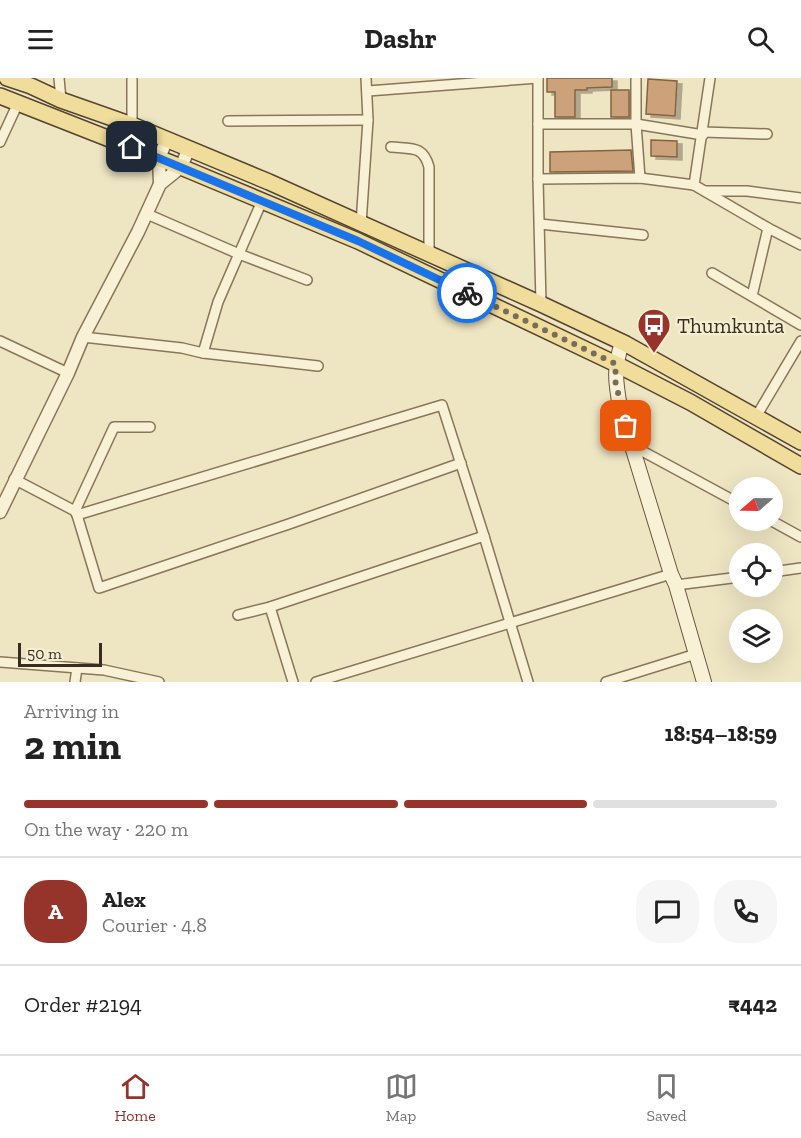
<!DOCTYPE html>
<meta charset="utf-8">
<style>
body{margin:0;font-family:"Zilla Slab",serif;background:#f6f6f6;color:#222;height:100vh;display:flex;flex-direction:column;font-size:22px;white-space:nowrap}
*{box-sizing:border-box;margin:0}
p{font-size:20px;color:#767676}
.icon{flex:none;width:33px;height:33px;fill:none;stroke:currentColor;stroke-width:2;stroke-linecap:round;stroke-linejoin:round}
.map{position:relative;height:604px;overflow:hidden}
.panel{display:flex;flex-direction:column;background:#fff;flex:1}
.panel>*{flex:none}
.needle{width:39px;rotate:250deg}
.controls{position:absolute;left:729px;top:399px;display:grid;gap:12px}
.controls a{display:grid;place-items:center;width:54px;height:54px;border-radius:50%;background:#fff;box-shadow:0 6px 24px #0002;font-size:30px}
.scale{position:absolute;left:18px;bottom:15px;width:84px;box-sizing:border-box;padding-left:6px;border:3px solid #382d1e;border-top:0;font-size:16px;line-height:21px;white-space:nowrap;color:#382d1e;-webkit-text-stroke:4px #f5eed2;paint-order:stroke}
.pin{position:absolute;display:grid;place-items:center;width:51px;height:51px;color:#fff;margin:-26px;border-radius:12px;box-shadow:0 3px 9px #0006}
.courier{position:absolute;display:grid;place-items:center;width:60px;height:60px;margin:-30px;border:4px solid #1a73e8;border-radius:50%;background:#fff;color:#222;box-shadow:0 2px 8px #0007}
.overview em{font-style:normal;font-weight:700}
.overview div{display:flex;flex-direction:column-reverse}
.overview{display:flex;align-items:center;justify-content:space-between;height:102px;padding:0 24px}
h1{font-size:39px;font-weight:700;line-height:45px}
.bar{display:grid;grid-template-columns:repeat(4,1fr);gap:9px 6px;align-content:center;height:72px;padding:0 24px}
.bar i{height:8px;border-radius:4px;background:#e0e0e0}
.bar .current{background:#96332a}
.bar p{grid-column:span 4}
.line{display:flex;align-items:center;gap:15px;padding:0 24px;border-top:2px solid #e0e0e0}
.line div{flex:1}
.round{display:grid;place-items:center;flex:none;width:63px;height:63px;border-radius:24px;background:#f6f6f6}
header{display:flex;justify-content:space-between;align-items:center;height:78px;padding:0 24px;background:#fff;font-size:27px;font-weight:700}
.menu{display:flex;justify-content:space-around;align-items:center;height:84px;border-top:2px solid #e0e0e0;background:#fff;font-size:16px;color:#767676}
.menu a{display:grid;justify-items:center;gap:3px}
.menu .current{color:#96332a}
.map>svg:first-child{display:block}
</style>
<header><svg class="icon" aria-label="menu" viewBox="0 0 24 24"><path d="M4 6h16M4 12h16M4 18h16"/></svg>Dashr<svg class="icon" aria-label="search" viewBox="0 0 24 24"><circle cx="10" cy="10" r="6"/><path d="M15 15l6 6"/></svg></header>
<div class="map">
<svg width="801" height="604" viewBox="0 0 801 604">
<defs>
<filter id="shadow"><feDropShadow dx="5" dy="3" stdDeviation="0" flood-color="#0004"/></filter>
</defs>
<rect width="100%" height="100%" fill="#eee5c3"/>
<!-- building -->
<g fill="#cba279" stroke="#866240" stroke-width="1.5" filter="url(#shadow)">
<polygon points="547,0 612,0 612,9 587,10 587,12 575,12 575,39 555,39 555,14 547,14"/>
<polygon points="648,1 677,3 675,38 646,36"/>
<rect x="611" y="12" width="18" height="27"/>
<polygon points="651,62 677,63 677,79 651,78"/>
<polygon points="631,72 633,93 550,94 550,74"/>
</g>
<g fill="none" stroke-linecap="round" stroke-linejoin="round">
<!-- minor casing -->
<g stroke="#88765a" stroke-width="12">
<g id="minor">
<polyline points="59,0 61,22"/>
<polyline points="538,0 538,101 541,226"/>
<polyline points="636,0 636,46 640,100"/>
<polyline points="710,0 694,107 768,150 801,167"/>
<polyline points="368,13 538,0"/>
<polyline points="228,43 368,42"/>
<polyline points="538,46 636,46 703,57"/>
<polyline points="703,54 767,56"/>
<polyline points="0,64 18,25"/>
<polyline points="132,69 132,0"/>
<path d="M391 69C411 71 423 67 429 89V176"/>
<polyline points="538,101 640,100 694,107"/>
<polyline points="705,113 747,113 801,120"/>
<polyline points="147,136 239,176 307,202"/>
<polyline points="361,146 368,42 366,0"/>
<polyline points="540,146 643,157"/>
<polyline points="712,195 801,247"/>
<polyline points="752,218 768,150"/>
<polyline points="83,259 182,270 203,275 218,224 262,123"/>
<polyline points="0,263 68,295"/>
<polyline points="203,275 318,288"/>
<polyline points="757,337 801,263"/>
<polyline points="150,349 114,349 75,433 77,437 442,327 484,458 528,604"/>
<polyline points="631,367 740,426"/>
<polyline points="14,401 75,433"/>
<polyline points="77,437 99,510 289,446 461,385"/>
<polyline points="770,442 801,459"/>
<polyline points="772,494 801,490"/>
<polyline points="676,507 740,499"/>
<polyline points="270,529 293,604"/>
<polyline points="238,537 270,529 484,458"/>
<polyline points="0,584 104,592 159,604"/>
<polyline points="75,604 77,590"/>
<polyline points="316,604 671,496"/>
<polyline points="606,604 696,576"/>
</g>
</g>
<!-- tertiary casing -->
<g stroke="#88765a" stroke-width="15">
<g id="tertiary">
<polyline points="160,106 159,80 167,61"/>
<polyline points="0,434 68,295 83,259 138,154 160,106 181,89 189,70"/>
</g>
</g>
<!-- secondary casing -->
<g stroke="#69573d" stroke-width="16">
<path id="secondary" d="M622 264C614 291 615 301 620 329L671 496 676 507 704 604"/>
</g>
<!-- primary casing -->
<g stroke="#55442e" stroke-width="18">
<g id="primary">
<polyline points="7,0 31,8 61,22 132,47 269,104 541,226 626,266 801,364"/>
<polyline points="0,18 181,89 358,163 616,286 690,324 801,388"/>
</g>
</g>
<!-- minor -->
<use href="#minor" stroke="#f8f1d6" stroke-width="9"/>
<!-- tertiary -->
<use href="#tertiary" stroke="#f8f1d6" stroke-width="12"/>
<!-- secondary -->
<use href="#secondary" stroke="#f8f1d6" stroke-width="14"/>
<!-- primary -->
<use href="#primary" stroke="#f1dd9b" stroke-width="15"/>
</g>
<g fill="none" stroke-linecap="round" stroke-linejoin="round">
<!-- done -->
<polyline stroke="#786d58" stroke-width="6" stroke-dasharray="0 10.8" points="467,215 616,286 615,302 626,348"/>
<!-- route -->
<polyline stroke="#1a73e8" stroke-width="8" points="132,69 358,163 467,215"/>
</g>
<!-- icons -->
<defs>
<g id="bus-pin" transform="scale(1.725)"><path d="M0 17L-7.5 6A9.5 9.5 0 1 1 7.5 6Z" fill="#96332a" stroke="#f5eed2"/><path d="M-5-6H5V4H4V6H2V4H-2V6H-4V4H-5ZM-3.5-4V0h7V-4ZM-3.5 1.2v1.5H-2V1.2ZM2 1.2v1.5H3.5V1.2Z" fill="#fff"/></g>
</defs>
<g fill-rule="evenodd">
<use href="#bus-pin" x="654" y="247"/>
</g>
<g text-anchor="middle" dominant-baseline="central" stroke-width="4.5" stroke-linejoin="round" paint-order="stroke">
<!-- poi labels -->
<g font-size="21" fill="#382d1e" stroke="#f5eed2" text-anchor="start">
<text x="677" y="247">Thumkunta</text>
</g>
</g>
</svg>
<div class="controls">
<a><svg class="needle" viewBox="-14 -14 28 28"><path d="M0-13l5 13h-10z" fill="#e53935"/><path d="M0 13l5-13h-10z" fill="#767676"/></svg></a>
<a><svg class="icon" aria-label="locate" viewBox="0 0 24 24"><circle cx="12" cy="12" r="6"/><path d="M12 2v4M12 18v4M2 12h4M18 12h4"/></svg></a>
<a><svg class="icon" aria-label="layers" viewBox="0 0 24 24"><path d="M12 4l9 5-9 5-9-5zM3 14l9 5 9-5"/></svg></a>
</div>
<div class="scale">50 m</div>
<div class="pin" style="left:626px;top:348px;background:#ea580c"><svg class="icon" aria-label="bag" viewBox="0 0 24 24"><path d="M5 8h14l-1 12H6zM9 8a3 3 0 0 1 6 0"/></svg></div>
<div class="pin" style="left:132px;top:69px;background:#1f2937"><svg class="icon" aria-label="home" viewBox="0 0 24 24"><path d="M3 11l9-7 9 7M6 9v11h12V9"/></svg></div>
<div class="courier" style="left:467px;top:215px"><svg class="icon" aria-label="bike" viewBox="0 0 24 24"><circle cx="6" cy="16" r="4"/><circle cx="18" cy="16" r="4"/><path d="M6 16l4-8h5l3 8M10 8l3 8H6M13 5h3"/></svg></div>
</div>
<section class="panel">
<div class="overview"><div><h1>2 min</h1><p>Arriving in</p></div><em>18:54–18:59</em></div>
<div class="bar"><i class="current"></i><i class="current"></i><i class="current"></i><i></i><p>On the way · 220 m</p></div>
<div class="line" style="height:108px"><b class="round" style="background:#96332a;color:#fff">A</b><div><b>Alex</b><p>Courier · 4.8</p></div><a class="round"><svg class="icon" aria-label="chat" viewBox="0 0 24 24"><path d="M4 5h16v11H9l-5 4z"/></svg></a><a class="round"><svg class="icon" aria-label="phone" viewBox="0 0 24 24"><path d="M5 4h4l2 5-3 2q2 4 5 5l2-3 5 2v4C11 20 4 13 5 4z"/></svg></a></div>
<div class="line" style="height:78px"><div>Order #2194</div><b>₹442</b></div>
</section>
<nav class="menu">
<a class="current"><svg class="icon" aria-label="home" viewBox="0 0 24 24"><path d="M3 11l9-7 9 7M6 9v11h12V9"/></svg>Home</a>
<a><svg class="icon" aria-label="map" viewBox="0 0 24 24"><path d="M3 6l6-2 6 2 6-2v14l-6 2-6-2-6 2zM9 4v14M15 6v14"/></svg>Map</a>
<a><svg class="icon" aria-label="saved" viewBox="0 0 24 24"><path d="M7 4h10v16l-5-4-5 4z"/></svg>Saved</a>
</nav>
